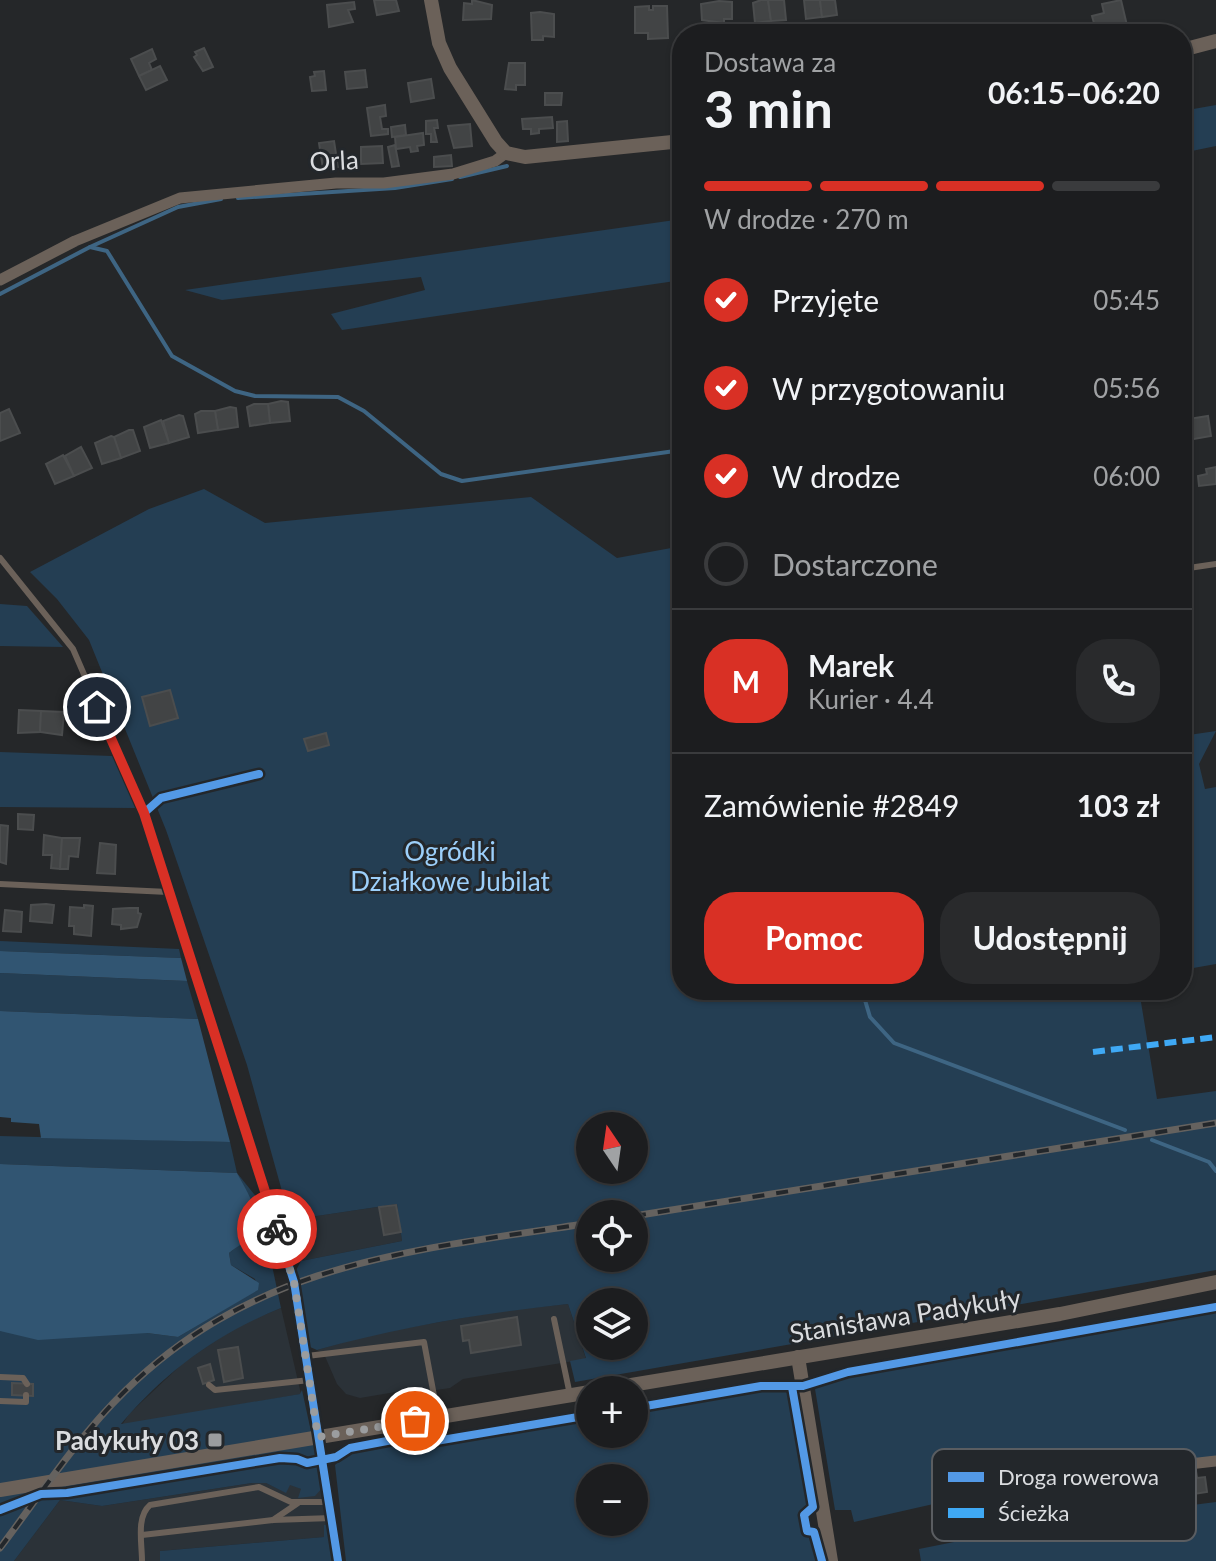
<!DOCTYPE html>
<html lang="pl">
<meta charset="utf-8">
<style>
body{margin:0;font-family:Lato,sans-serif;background:#292a2c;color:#f1f3f6;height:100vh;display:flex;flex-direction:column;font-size:30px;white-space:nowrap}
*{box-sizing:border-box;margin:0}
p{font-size:26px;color:#a0a2a4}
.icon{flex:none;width:44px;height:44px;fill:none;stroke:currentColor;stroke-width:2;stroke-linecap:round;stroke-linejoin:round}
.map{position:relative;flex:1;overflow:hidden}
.panel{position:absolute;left:672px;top:24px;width:520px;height:976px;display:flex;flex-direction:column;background:#1c1d1f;border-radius:32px;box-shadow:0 2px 6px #0004,0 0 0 2px #3a3b3d}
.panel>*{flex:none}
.needle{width:52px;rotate:347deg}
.controls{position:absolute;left:576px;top:1112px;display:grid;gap:16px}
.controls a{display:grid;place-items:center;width:72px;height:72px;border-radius:50%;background:#1c1d1f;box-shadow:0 2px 6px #0004,0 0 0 2px #3a3b3d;font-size:40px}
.pin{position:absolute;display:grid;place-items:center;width:68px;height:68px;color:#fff;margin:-34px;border:4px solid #fff;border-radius:50%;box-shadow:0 2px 8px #0007}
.courier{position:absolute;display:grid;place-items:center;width:80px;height:80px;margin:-40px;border:6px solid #d93025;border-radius:50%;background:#fff;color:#222;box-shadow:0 2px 10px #0007}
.headline em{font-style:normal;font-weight:700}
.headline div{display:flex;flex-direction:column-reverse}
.headline{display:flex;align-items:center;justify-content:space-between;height:136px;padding:0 32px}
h1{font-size:52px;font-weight:700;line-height:60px}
.bar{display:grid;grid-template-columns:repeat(4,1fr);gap:12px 8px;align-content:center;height:96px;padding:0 32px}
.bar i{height:10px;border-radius:6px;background:#3a3b3d}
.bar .active{background:#d93025}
.bar p{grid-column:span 4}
.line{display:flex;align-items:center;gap:20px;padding:0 32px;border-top:2px solid #3a3b3d}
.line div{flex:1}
.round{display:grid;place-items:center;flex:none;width:84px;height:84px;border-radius:32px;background:#292a2c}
ol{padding:0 32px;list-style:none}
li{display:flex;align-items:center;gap:24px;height:88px}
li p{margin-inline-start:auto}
li .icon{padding:8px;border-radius:50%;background:#d93025;color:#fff;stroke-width:4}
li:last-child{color:#a0a2a4}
li i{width:44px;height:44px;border:4px solid #3a3b3d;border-radius:50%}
.button{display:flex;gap:16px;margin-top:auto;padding:16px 32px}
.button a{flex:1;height:92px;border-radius:32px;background:#d93025;color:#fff;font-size:32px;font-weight:700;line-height:92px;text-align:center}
.button a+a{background:#292a2c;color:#f1f3f6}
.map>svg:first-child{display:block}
</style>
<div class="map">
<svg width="1216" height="1561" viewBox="0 0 1216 1561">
<rect width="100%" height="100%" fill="#252729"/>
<!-- built -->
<g fill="#2b3238">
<polygon points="397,1204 402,1241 301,1261 290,1220"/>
<polygon points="568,1304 586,1359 463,1379 450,1388 416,1393 413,1389 360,1398 346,1394 337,1384 324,1354 317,1350 372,1334 501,1311"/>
<polygon points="281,1308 301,1394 122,1425 129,1414 183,1363 237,1326"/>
<polygon points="252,1483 266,1483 285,1492 290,1484 301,1489 323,1487 327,1525 325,1537 160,1551 160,1561 14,1561 60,1500 102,1506"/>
</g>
<!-- green -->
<g fill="#243e53" fill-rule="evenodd">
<polygon points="1216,105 1216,146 1182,153 1182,111"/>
<polygon points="682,219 682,280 342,330 331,314 425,290 421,277 222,300 185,290"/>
<path d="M204 489 265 523 531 497 617 558 682 546V990H1139L1157 1099 1216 1091V1270L575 1382 570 1361 586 1358 568 1304C483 1313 399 1327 317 1350L310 1347 295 1272 301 1261 402 1241 397 1204 290 1220 247 1065 166 830 89 640 57 599 30 572 149 509ZM590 1126H634V1170H590ZM590 1214H634V1258H590ZM590 1302H634V1346H590Z"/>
<polygon points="0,604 27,606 63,647 0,646"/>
<polygon points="1216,731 1199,764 1205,789 1216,787 1216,964 1182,970 1182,736"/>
<polygon points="0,752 112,756 135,808 0,807"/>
<polygon points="0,941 179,949 181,958 0,951"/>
<polygon points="0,973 187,981 198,1019 0,1011"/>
<path d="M0 1136 230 1142 237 1173 258 1199 281 1308C217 1334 166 1371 121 1424L300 1394 302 1390 323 1487 315 1496 298 1498 301 1489 290 1485 286 1493 266 1483H252L102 1506 60 1500 14 1561H0V1331L147 1333 178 1337 257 1290 255 1279 231 1265 229 1253 253 1234 237 1173 0 1164Z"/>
<polygon points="1216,1311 1216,1458 960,1498 854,1522 851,1510 835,1510 815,1389 818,1385 847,1376"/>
<path d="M757 1390H785L792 1396 810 1505 809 1510 801 1514 800 1524 804 1534 815 1537 819 1561H346L335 1465 348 1452 406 1441 428 1445 590 1418V1434H634V1410ZM590 1478H634V1522H590Z"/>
<polygon points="1110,1477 1114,1515 1216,1502 1216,1561 921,1561 919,1549 1014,1530 1007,1496"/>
<polygon points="324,1525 327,1525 333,1561 160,1561 160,1551 324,1537"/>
</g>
<!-- forest -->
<g fill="#315572">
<polygon points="0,951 181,958 187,981 0,973"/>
<polygon points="0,1011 198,1019 230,1142 41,1138 39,1124 11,1122 11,1118 0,1117"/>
<path d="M0 1164 237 1173C245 1189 264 1215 253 1233 248 1241 236 1247 229 1253L231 1265 259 1283 258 1290 178 1337 147 1333 38 1340 0 1331Z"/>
</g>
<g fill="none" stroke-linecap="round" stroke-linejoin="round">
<!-- stream -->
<g stroke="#3e6583" stroke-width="4">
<polyline points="460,177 507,166"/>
<polyline points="238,198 395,188 452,179"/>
<polyline points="90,247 107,251 172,356 235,391 255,396 338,397 364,411 441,474 462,481 682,450"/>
<polyline points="0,294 90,247 178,207 221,199"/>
<polyline points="862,990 870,1017 894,1043 1125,1130"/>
<polyline points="1152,1140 1209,1162 1216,1171"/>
</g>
</g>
<!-- building -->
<g fill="#424445" stroke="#4b4d4e" stroke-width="2">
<polygon points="374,0 396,0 399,11 377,15"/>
<polygon points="472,0 492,5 491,19 463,20 464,3 472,4"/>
<polygon points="761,0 768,0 771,21 755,23 753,3"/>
<polygon points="768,0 784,0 786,20 771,21"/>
<polygon points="804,0 820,0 822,17 806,19"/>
<polygon points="820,0 835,0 837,15 822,17"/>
<polygon points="1121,0 1129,34 1115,34 1114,28 1097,34 1092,16 1104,13 1102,4"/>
<polygon points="719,1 732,2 732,19 724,19 724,23 702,20 701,4"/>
<polygon points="354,2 355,9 348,10 353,22 329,27 327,5"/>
<polygon points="649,6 649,10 653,10 653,6 667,6 668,38 648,39 648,33 635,33 635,7"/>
<polygon points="540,12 554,14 554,37 543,36 543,40 532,40 531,13"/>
<polygon points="204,48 213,67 203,71 194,57 197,55 195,52"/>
<polygon points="152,49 156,59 149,63 152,70 139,76 131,59"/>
<polygon points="509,63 525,63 525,85 516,85 516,90 505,89"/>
<polygon points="160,66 167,80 146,90 139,76"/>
<polygon points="365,70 367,87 347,89 345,72"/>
<polygon points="324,71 326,90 312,91 310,77 315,76 314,72"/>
<polygon points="431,79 434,98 411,102 408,83"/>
<polygon points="545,93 562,93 561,105 545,105"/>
<polygon points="385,105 386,116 380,117 382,129 388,129 388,134 371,136 367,108"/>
<polygon points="552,117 553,128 539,129 539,133 531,134 531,129 523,129 522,119"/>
<polygon points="437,120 438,128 434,128 437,142 431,142 431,134 426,134 426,121"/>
<polygon points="567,121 568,141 557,142 557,122"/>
<polygon points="470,124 472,146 454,148 448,126"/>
<polygon points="405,125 406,135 392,137 391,127"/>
<polygon points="423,133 424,145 417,146 418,151 411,152 410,147 396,149 395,137"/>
<polygon points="334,141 338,167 323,169 319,143"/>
<polygon points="395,145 399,166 392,167 388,147"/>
<polygon points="382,146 383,163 361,164 361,147"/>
<polygon points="451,155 452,166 434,167 434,157"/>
<polygon points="281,401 288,402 290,421 270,423 268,404"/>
<polygon points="254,404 268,404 270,423 250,426 247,407"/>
<polygon points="230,407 236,408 238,427 218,430 215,411"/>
<polygon points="9,409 20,433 0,441 0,413"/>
<polygon points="201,411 215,411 218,430 198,433 195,414"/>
<polygon points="179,415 183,416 189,437 169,443 163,421"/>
<polygon points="1208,416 1211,436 1182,441 1182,420"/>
<polygon points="161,420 169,443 150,448 144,427"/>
<polygon points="129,430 133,430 140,451 121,458 114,437"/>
<polygon points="111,436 114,437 121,458 102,464 95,443"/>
<polygon points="81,447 92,468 74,476 65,456"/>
<polygon points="63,455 74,476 55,484 46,464"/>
<polygon points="1216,467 1216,484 1199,486 1198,476 1207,474 1206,469"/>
<polygon points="170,690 178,718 150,726 142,697"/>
<polygon points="19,710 41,711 40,732 18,733"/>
<polygon points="41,711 64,712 62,735 40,732"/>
<polygon points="326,733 329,745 308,751 304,739"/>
<polygon points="18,814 34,815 33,830 18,829"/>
<polygon points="0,825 8,826 6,864 0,862"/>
<polygon points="44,835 62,838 60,869 51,868 52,855 43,855"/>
<polygon points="62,838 80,838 78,857 69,856 68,869 60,869"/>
<polygon points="100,843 116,845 115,874 97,873"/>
<polygon points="46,904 54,905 52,923 30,921 31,905"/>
<polygon points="84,905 93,906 91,936 74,934 74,926 69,926 70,907 84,908"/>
<polygon points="129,908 138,908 138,913 141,914 137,927 121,929 121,925 112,924 113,909"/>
<polygon points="5,910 22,912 21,932 3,931"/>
<polygon points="396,1205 401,1232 384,1235 379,1207"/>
<polygon points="517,1317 521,1345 471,1353 469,1340 463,1341 461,1326"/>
<polygon points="238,1347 243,1378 224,1382 218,1350"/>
<polygon points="210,1364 214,1380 203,1384 198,1368"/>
<polygon points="12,1383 33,1384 33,1396 12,1395"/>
<polygon points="1196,1471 1197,1478 1205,1477 1207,1492 1180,1496 1178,1480 1175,1480 1174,1475"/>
</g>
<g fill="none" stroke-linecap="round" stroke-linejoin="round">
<!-- service -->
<g stroke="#6b6159" stroke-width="6">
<polyline points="0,558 73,649 144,813"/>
<polyline points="1182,569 1216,564"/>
<polyline points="0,884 168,892"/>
<polyline points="554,1319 570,1395"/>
<polyline points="307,1356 424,1342 438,1417"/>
<polyline points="0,1377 23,1378 27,1384"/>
<polyline points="209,1385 215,1390 310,1380"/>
<polyline points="0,1401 26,1402 26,1395"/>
<polyline points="273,1520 298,1503"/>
<polyline points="142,1535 273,1520 332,1518"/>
<path d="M142 1561C142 1543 136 1517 150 1505L259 1487 291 1502H330"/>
</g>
<!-- minor -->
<g stroke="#6b6159" stroke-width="11">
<polyline points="0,280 75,241 180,198 336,183 384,183 453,174 495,161 506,153"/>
<polyline points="259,774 161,798 144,813 294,1282 338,1561"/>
<polyline points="964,1500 1111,1473 1216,1461"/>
</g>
<!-- tertiary -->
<g stroke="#6b6159" stroke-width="14">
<polyline points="431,0 439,43 450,68 496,142 506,153 525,157 682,141"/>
<polyline points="1182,50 1216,41"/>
<polyline points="798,1357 831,1561"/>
<polyline points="601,1390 1060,1314 1216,1282"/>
<polyline points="0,1490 590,1392"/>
</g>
<!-- rail casing -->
<g stroke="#65625f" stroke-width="7">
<g id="rail">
<polyline points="634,1216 1216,1123"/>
<path d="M0 1548C40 1495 77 1438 125 1391 257 1261 417 1250 590 1223"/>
</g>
</g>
<!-- rail -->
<use href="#rail" stroke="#23272b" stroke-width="4" stroke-dasharray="12" stroke-linecap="butt"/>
<!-- quiet -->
<polyline stroke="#3fa9f5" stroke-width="6" stroke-dasharray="12 6" stroke-linecap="butt" points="1093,1052 1216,1037"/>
<!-- cycleway casing -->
<g stroke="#23272b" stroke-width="13">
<g id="cycleway">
<polyline points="259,774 161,798 144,813 294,1282 338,1561"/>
<polyline points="792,1387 813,1507 804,1515 807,1531 814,1532 822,1561"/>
<polyline points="634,1408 761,1386 803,1386 848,1372 1216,1307"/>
<polyline points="0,1510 41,1494 67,1493 280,1458 297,1459 307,1463 336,1457 350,1448 403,1438 430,1442 590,1415"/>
</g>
</g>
<!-- cycleway -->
<use href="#cycleway" stroke="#5399e6" stroke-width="8"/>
</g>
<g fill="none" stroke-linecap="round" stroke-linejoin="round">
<!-- done -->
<polyline stroke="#9b9d9f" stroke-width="8" stroke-dasharray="0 14.4" points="277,1229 294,1282 318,1437 415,1421"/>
<!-- route -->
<polyline stroke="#d93025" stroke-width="10" points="97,707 144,813 277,1229"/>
</g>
<!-- markers -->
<rect fill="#9b9d9f" stroke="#23272b" stroke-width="3" x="207" y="1432" width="16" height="16" rx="4"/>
<g text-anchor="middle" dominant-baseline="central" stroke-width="6" stroke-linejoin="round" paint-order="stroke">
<!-- street labels -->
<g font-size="26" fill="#dadcdf" stroke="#23272b">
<text transform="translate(334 160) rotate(-3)">Orla</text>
<text transform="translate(905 1315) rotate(-9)">Stanisława Padykuły</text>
</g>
<!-- park labels -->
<g font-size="26" fill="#9ccffa" stroke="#23272b">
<text x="450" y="851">Ogródki<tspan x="450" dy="30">Działkowe Jubilat</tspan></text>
</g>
<!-- poi labels -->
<g font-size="26" font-weight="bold" fill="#dadcdf" stroke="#23272b" text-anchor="end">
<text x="199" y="1440">Padykuły 03</text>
</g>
</g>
<!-- legend -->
<rect x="932" y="1449" width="264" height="92" rx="12" fill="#23272b" stroke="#5a5d61" stroke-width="2"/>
<rect x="948" y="1472" width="36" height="10" fill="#5399e6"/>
<rect x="948" y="1508" width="36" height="10" fill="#3fa9f5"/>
<g font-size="22" fill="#dadcdf">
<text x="998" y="1485">Droga rowerowa</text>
<text x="998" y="1521">Ścieżka</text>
</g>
</svg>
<div class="controls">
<a><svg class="needle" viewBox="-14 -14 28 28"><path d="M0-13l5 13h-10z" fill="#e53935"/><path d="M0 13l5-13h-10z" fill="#a0a2a4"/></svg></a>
<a><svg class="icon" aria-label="locate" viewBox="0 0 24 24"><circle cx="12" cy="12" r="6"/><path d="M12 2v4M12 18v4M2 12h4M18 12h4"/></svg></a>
<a><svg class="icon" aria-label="layers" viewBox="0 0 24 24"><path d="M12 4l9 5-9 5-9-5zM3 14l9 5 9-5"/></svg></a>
<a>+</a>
<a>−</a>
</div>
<div class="pin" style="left:415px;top:1421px;background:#ea580c"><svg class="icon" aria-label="bag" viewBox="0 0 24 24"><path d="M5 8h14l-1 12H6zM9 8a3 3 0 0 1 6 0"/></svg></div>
<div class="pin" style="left:97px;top:707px;background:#1f2937"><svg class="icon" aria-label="home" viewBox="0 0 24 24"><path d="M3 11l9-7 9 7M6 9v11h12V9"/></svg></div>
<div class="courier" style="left:277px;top:1229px"><svg class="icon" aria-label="bike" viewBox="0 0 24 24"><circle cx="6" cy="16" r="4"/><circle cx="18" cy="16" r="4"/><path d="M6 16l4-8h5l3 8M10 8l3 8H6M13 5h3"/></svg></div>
<section class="panel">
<div class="headline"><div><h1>3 min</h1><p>Dostawa za</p></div><em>06:15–06:20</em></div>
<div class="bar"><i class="active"></i><i class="active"></i><i class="active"></i><i></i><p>W drodze · 270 m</p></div>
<ol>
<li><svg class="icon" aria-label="check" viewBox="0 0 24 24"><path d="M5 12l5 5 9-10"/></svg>Przyjęte<p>05:45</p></li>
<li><svg class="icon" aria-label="check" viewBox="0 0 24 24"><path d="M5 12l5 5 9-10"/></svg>W przygotowaniu<p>05:56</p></li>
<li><svg class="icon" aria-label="check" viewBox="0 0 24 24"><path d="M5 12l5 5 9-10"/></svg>W drodze<p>06:00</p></li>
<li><i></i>Dostarczone</li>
</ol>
<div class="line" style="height:144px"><b class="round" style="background:#d93025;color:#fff">M</b><div><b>Marek</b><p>Kurier · 4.4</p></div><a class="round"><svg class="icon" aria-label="phone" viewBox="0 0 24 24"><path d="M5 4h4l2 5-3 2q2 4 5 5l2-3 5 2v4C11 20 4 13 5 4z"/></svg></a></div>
<div class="line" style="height:104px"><div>Zamówienie #2849</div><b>103 zł</b></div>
<div class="button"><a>Pomoc</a><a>Udostępnij</a></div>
</section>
</div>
